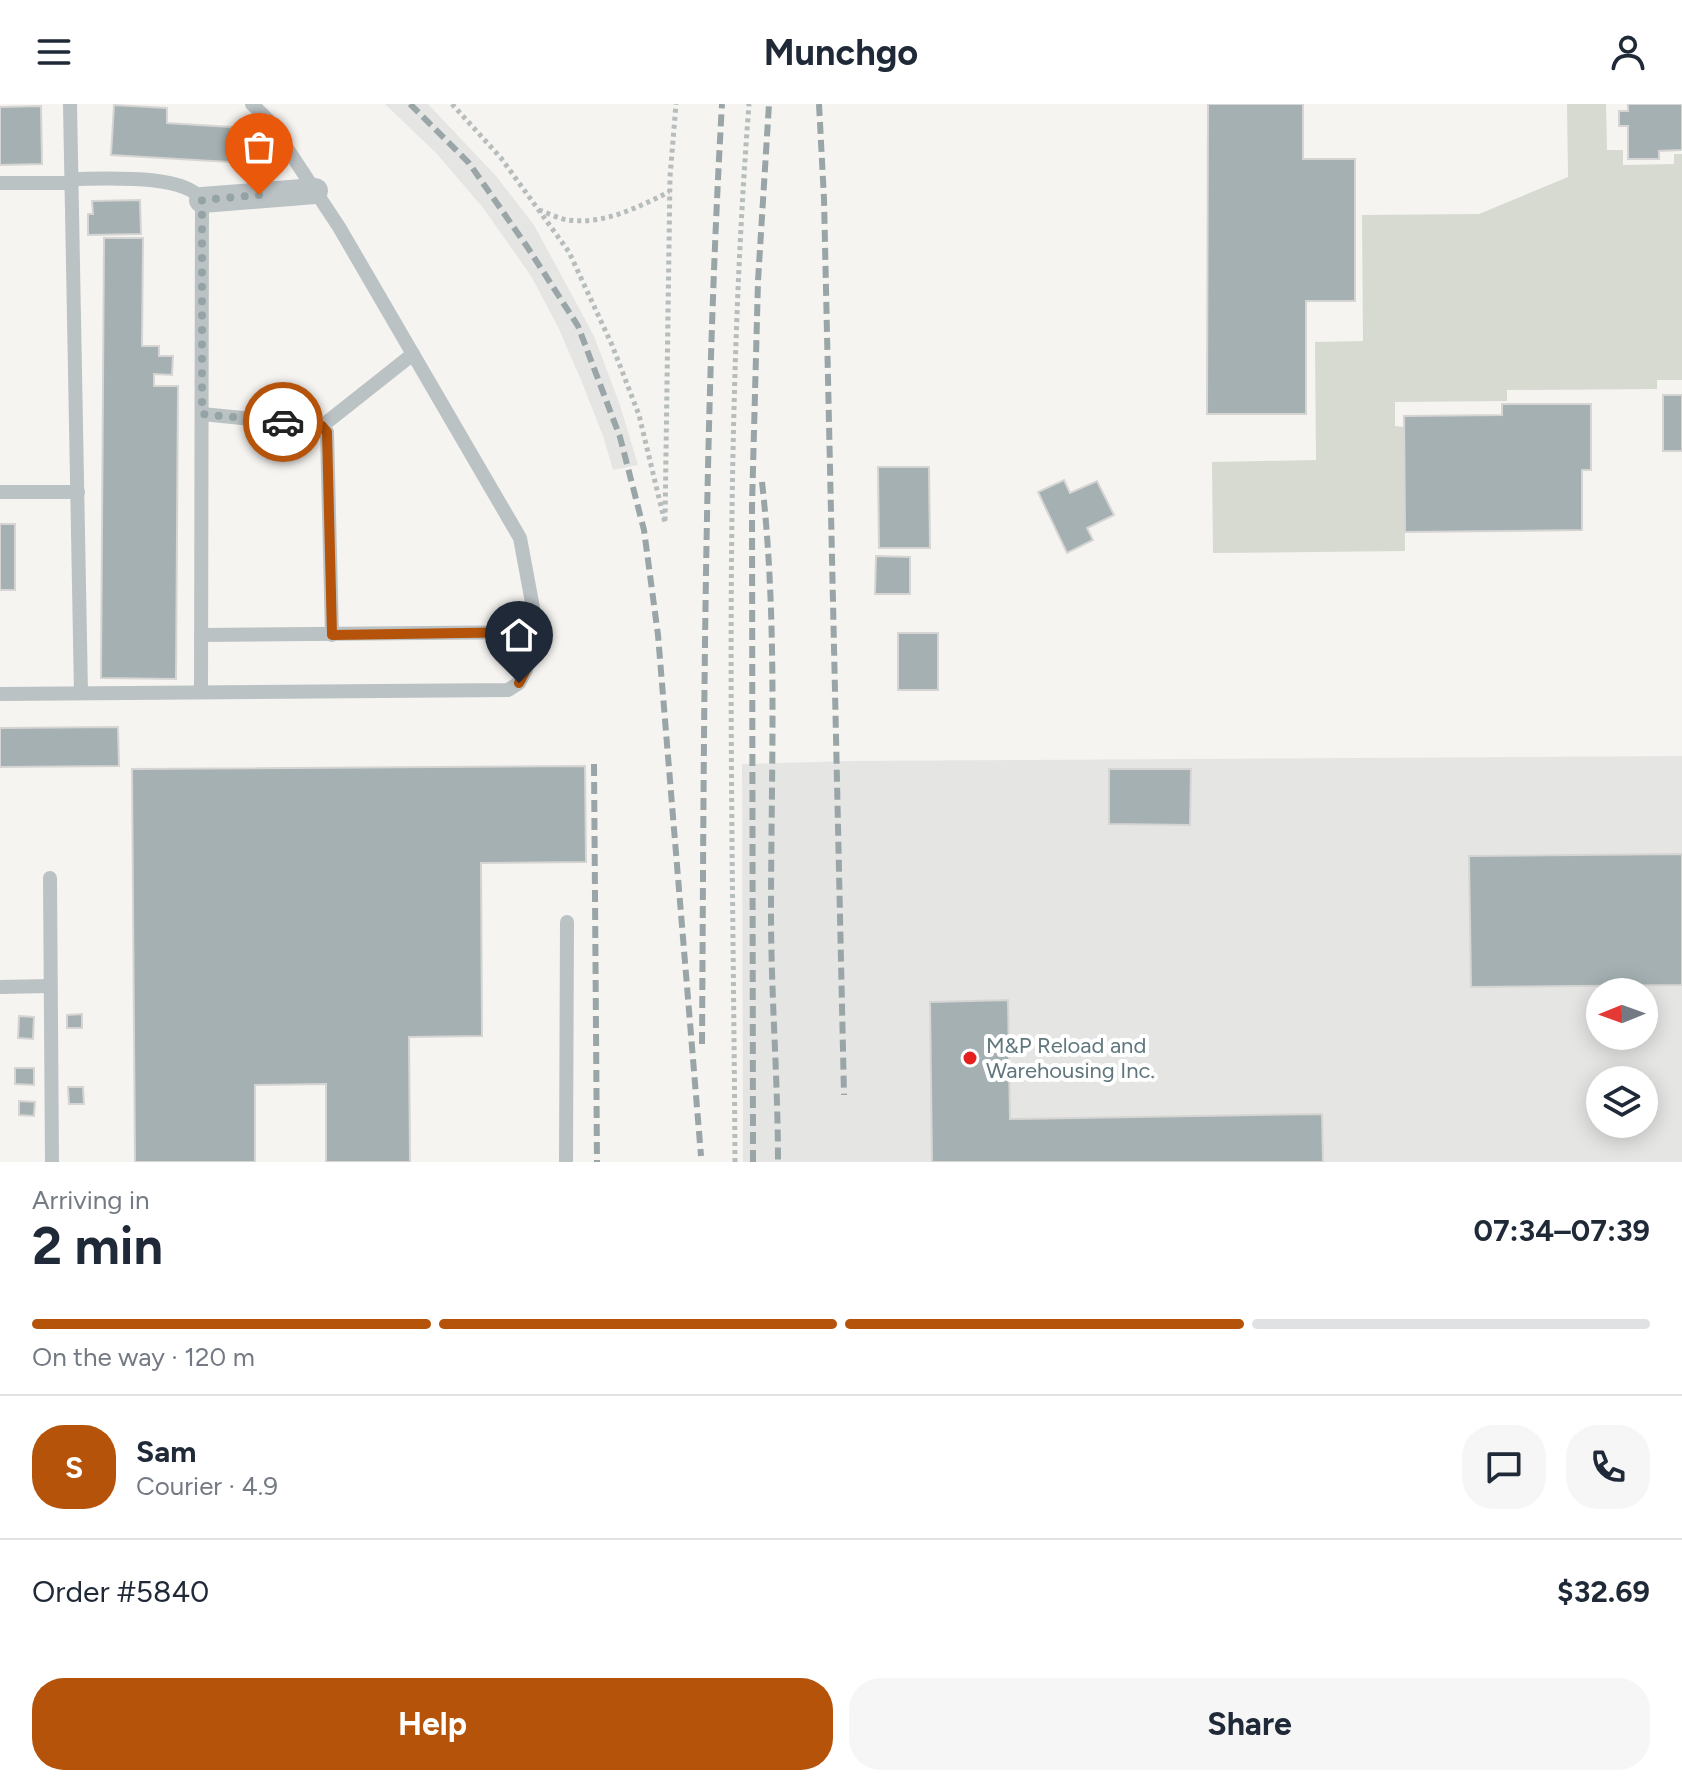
<!DOCTYPE html>
<meta charset="utf-8">
<style>
body{margin:0;font-family:Figtree,sans-serif;background:#f6f6f7;color:#1f2937;height:100vh;display:flex;flex-direction:column;font-size:30px;white-space:nowrap}
*{box-sizing:border-box;margin:0}
p{font-size:26px;color:#747a83}
.icon{flex:none;width:44px;height:44px;fill:none;stroke:currentColor;stroke-width:2;stroke-linecap:round;stroke-linejoin:round}
.map{position:relative;height:1058px;overflow:hidden}
.side{display:flex;flex-direction:column;background:#fff;flex:1}
.side>*{flex:none}
.needle{width:52px;rotate:269deg}
.controls{position:absolute;left:1586px;top:874px;display:grid;gap:16px}
.controls a{display:grid;place-items:center;width:72px;height:72px;border-radius:50%;background:#fff;box-shadow:0 4px 20px #0003;font-size:40px}
.pin{position:absolute;display:grid;place-items:center;width:68px;height:68px;color:#fff;margin:-82px -34px;border-radius:50% 50% 50% 0;rotate:-45deg;box-shadow:0 0 8px #0007}
.pin .icon{rotate:45deg}
.courier{position:absolute;display:grid;place-items:center;width:80px;height:80px;margin:-40px;border:6px solid #b45309;border-radius:50%;background:#fff;color:#222;box-shadow:0 2px 10px #0007}
.summary em{font-style:normal;font-weight:700}
.summary div{display:flex;flex-direction:column-reverse}
.summary{display:flex;align-items:center;justify-content:space-between;height:136px;padding:0 32px}
h1{font-size:52px;font-weight:700;line-height:60px}
.bar{display:grid;grid-template-columns:repeat(4,1fr);gap:12px 8px;align-content:center;height:96px;padding:0 32px}
.bar i{height:10px;border-radius:6px;background:#e0e1e3}
.bar .selected{background:#b45309}
.bar p{grid-column:span 4}
.line{display:flex;align-items:center;gap:20px;padding:0 32px;border-top:2px solid #e0e1e3}
.line div{flex:1}
.round{display:grid;place-items:center;flex:none;width:84px;height:84px;border-radius:32px;background:#f6f6f7}
.action{display:flex;gap:16px;margin-top:auto;padding:16px 32px}
.action a{flex:1;height:92px;border-radius:32px;background:#b45309;color:#fff;font-size:32px;font-weight:700;line-height:92px;text-align:center}
.action a+a{background:#f6f6f7;color:#1f2937}
header{display:flex;justify-content:space-between;align-items:center;height:104px;padding:0 32px;background:#fff;font-size:36px;font-weight:700}
.map>svg:first-child{display:block}
</style>
<header><svg class="icon" aria-label="menu" viewBox="0 0 24 24"><path d="M4 6h16M4 12h16M4 18h16"/></svg>Munchgo<svg class="icon" aria-label="person" viewBox="0 0 24 24"><circle cx="12" cy="8" r="4"/><path d="M4 21q1-7 8-7t8 7"/></svg></header>
<div class="map">
<svg width="1682" height="1058" viewBox="0 0 1682 1058">
<rect width="100%" height="100%" fill="#f5f4f1"/>
<!-- built -->
<g fill="#e5e6e4" fill-rule="evenodd">
<polygon points="385,0 428,0 496,72 534,121 594,232 620,301 638,361 613,366 603,332 581,276 558,223 531,172 484,105 437,50"/>
<path d="M1682 652V1058H743L742 660 850 657ZM1600 888H1644V932H1600ZM1600 976H1644V1020H1600Z"/>
</g>
<!-- green -->
<polygon fill="#d6dad0" points="1567,0 1606,0 1607,46 1623,46 1623,61 1674,60 1674,50 1682,50 1682,276 1657,276 1657,285 1507,286 1507,297 1395,298 1395,322 1404,323 1405,447 1213,449 1212,358 1316,356 1315,238 1363,237 1362,111 1479,110 1568,73"/>
<!-- building -->
<g fill="#a4b0b2" stroke="#d6d5d3" stroke-width="2">
<polygon points="1208,0 1303,0 1303,55 1355,55 1355,197 1306,197 1306,310 1207,310"/>
<polygon points="1628,0 1682,0 1682,46 1659,47 1659,55 1628,55 1628,22 1619,22 1619,7 1628,7"/>
<polygon points="114,1 167,4 167,19 231,23 229,58 111,51"/>
<polygon points="41,2 42,60 0,61 0,3"/>
<polygon points="140,96 141,130 88,131 88,110 93,110 92,97"/>
<polygon points="104,134 143,134 142,242 159,242 159,252 173,252 172,271 154,270 154,282 178,282 176,575 101,574"/>
<rect x="1663" y="291" width="19" height="56"/>
<polygon points="1502,300 1591,300 1591,366 1582,366 1582,426 1405,428 1404,312 1502,311"/>
<polygon points="878,363 929,363 930,444 879,444"/>
<polygon points="1064,376 1070,389 1097,377 1114,411 1087,424 1093,436 1067,449 1038,388"/>
<rect x="0" y="420" width="15" height="66"/>
<polygon points="876,452 910,453 910,490 875,490"/>
<rect x="898" y="529" width="40" height="57"/>
<polygon points="118,623 119,662 0,663 0,624"/>
<polygon points="585,662 586,758 481,759 482,932 409,933 410,1058 326,1058 326,980 255,981 255,1058 135,1058 132,665"/>
<polygon points="1109,665 1191,665 1190,721 1109,720"/>
<polygon points="1682,750 1682,881 1471,883 1469,752"/>
<polygon points="1008,896 1010,1015 1322,1010 1323,1058 932,1058 930,898"/>
<polygon points="82,910 82,924 67,924 67,911"/>
<polygon points="19,912 34,913 33,935 18,934"/>
<polygon points="15,964 34,964 34,981 15,980"/>
<polygon points="68,983 83,983 84,1000 69,1000"/>
<polygon points="19,997 35,998 34,1012 19,1011"/>
</g>
<g fill="none" stroke-linecap="round" stroke-linejoin="round">
<!-- path -->
<g stroke="#b7bcbd" stroke-width="5" stroke-dasharray="4 4" stroke-linecap="butt">
<polyline points="452,0 501,54 569,148 612,241 639,311 665,419 670,73 676,0"/>
<path d="M539 106C548 109 559 115 568 116 604 121 638 103 669 88"/>
<path d="M735 1058C733 706 722 351 749 0"/>
</g>
<!-- lane -->
<g stroke="#bbc2c4" stroke-width="14">
<polyline points="70,0 81,589"/>
<path d="M72 75C103 75 184 69 202 96L201 588"/>
<polyline points="0,79 72,79"/>
<polyline points="202,310 322,322 327,328 332,531"/>
<polyline points="322,322 413,250"/>
<polyline points="0,388 78,388"/>
<polyline points="201,531 534,528"/>
<polyline points="0,590 508,586 519,579 526,566 536,520 520,434 339,123 269,17 252,0"/>
<polyline points="50,774 52,1058"/>
<polyline points="0,883 50,882"/>
<polyline points="566,1058 567,818"/>
</g>
<!-- street -->
<polyline stroke="#bbc2c4" stroke-width="26" points="202,96 315,87"/>
<!-- rail -->
<g stroke="#9aa5a8" stroke-width="6" stroke-dasharray="12 6" stroke-linecap="butt">
<polyline points="410,0 469,59 528,144 578,222 620,333 644,426 658,531 701,1052"/>
<polyline points="819,0 824,95 844,991"/>
<path d="M762 378C778 520 771 665 771 809 771 892 778 975 778 1058"/>
<polyline points="594,660 597,1058"/>
<path d="M702 940C704 626 704 313 722 0"/>
<polyline points="753,1058 752,402 758,177 769,0"/>
</g>
</g>
<g fill="none" stroke-linecap="round" stroke-linejoin="round">
<!-- done -->
<polyline stroke="#94a3a5" stroke-width="8" stroke-dasharray="0 14.4" points="259,91 202,96 202,310 283,318"/>
<!-- route -->
<polyline stroke="#b45309" stroke-width="10" points="283,318 322,322 327,328 332,531 534,528 526,566 519,579"/>
</g>
<!-- markers -->
<circle fill="#e6201f" stroke="#fff" stroke-width="3" cx="970" cy="954" r="8"/>
<g text-anchor="middle" dominant-baseline="central" stroke-width="8" stroke-linejoin="round" paint-order="stroke">
<!-- poi labels -->
<g font-size="22" fill="#5f777c" stroke="#fff" text-anchor="start">
<text x="986" y="941">M&amp;P Reload and<tspan x="986" dy="25">Warehousing Inc.</tspan></text>
</g>
</g>
</svg>
<div class="controls">
<a><svg class="needle" viewBox="-14 -14 28 28"><path d="M0-13l5 13h-10z" fill="#e53935"/><path d="M0 13l5-13h-10z" fill="#747a83"/></svg></a>
<a><svg class="icon" aria-label="layers" viewBox="0 0 24 24"><path d="M12 4l9 5-9 5-9-5zM3 14l9 5 9-5"/></svg></a>
</div>
<div class="pin" style="left:259px;top:91px;background:#ea580c"><svg class="icon" aria-label="bag" viewBox="0 0 24 24"><path d="M5 8h14l-1 12H6zM9 8a3 3 0 0 1 6 0"/></svg></div>
<div class="pin" style="left:519px;top:579px;background:#1f2937"><svg class="icon" aria-label="home" viewBox="0 0 24 24"><path d="M3 11l9-7 9 7M6 9v11h12V9"/></svg></div>
<div class="courier" style="left:283px;top:318px"><svg class="icon" aria-label="car" viewBox="0 0 24 24"><path d="M5 17H2v-5l4-1 3-4h7l3 4 3 1v5h-3M9 17h6M6 11h13"/><circle cx="7" cy="17" r="2"/><circle cx="17" cy="17" r="2"/></svg></div>
</div>
<section class="side">
<div class="summary"><div><h1>2 min</h1><p>Arriving in</p></div><em>07:34–07:39</em></div>
<div class="bar"><i class="selected"></i><i class="selected"></i><i class="selected"></i><i></i><p>On the way · 120 m</p></div>
<div class="line" style="height:144px"><b class="round" style="background:#b45309;color:#fff">S</b><div><b>Sam</b><p>Courier · 4.9</p></div><a class="round"><svg class="icon" aria-label="chat" viewBox="0 0 24 24"><path d="M4 5h16v11H9l-5 4z"/></svg></a><a class="round"><svg class="icon" aria-label="phone" viewBox="0 0 24 24"><path d="M5 4h4l2 5-3 2q2 4 5 5l2-3 5 2v4C11 20 4 13 5 4z"/></svg></a></div>
<div class="line" style="height:104px"><div>Order #5840</div><b>$32.69</b></div>
<div class="action"><a>Help</a><a>Share</a></div>
</section>
